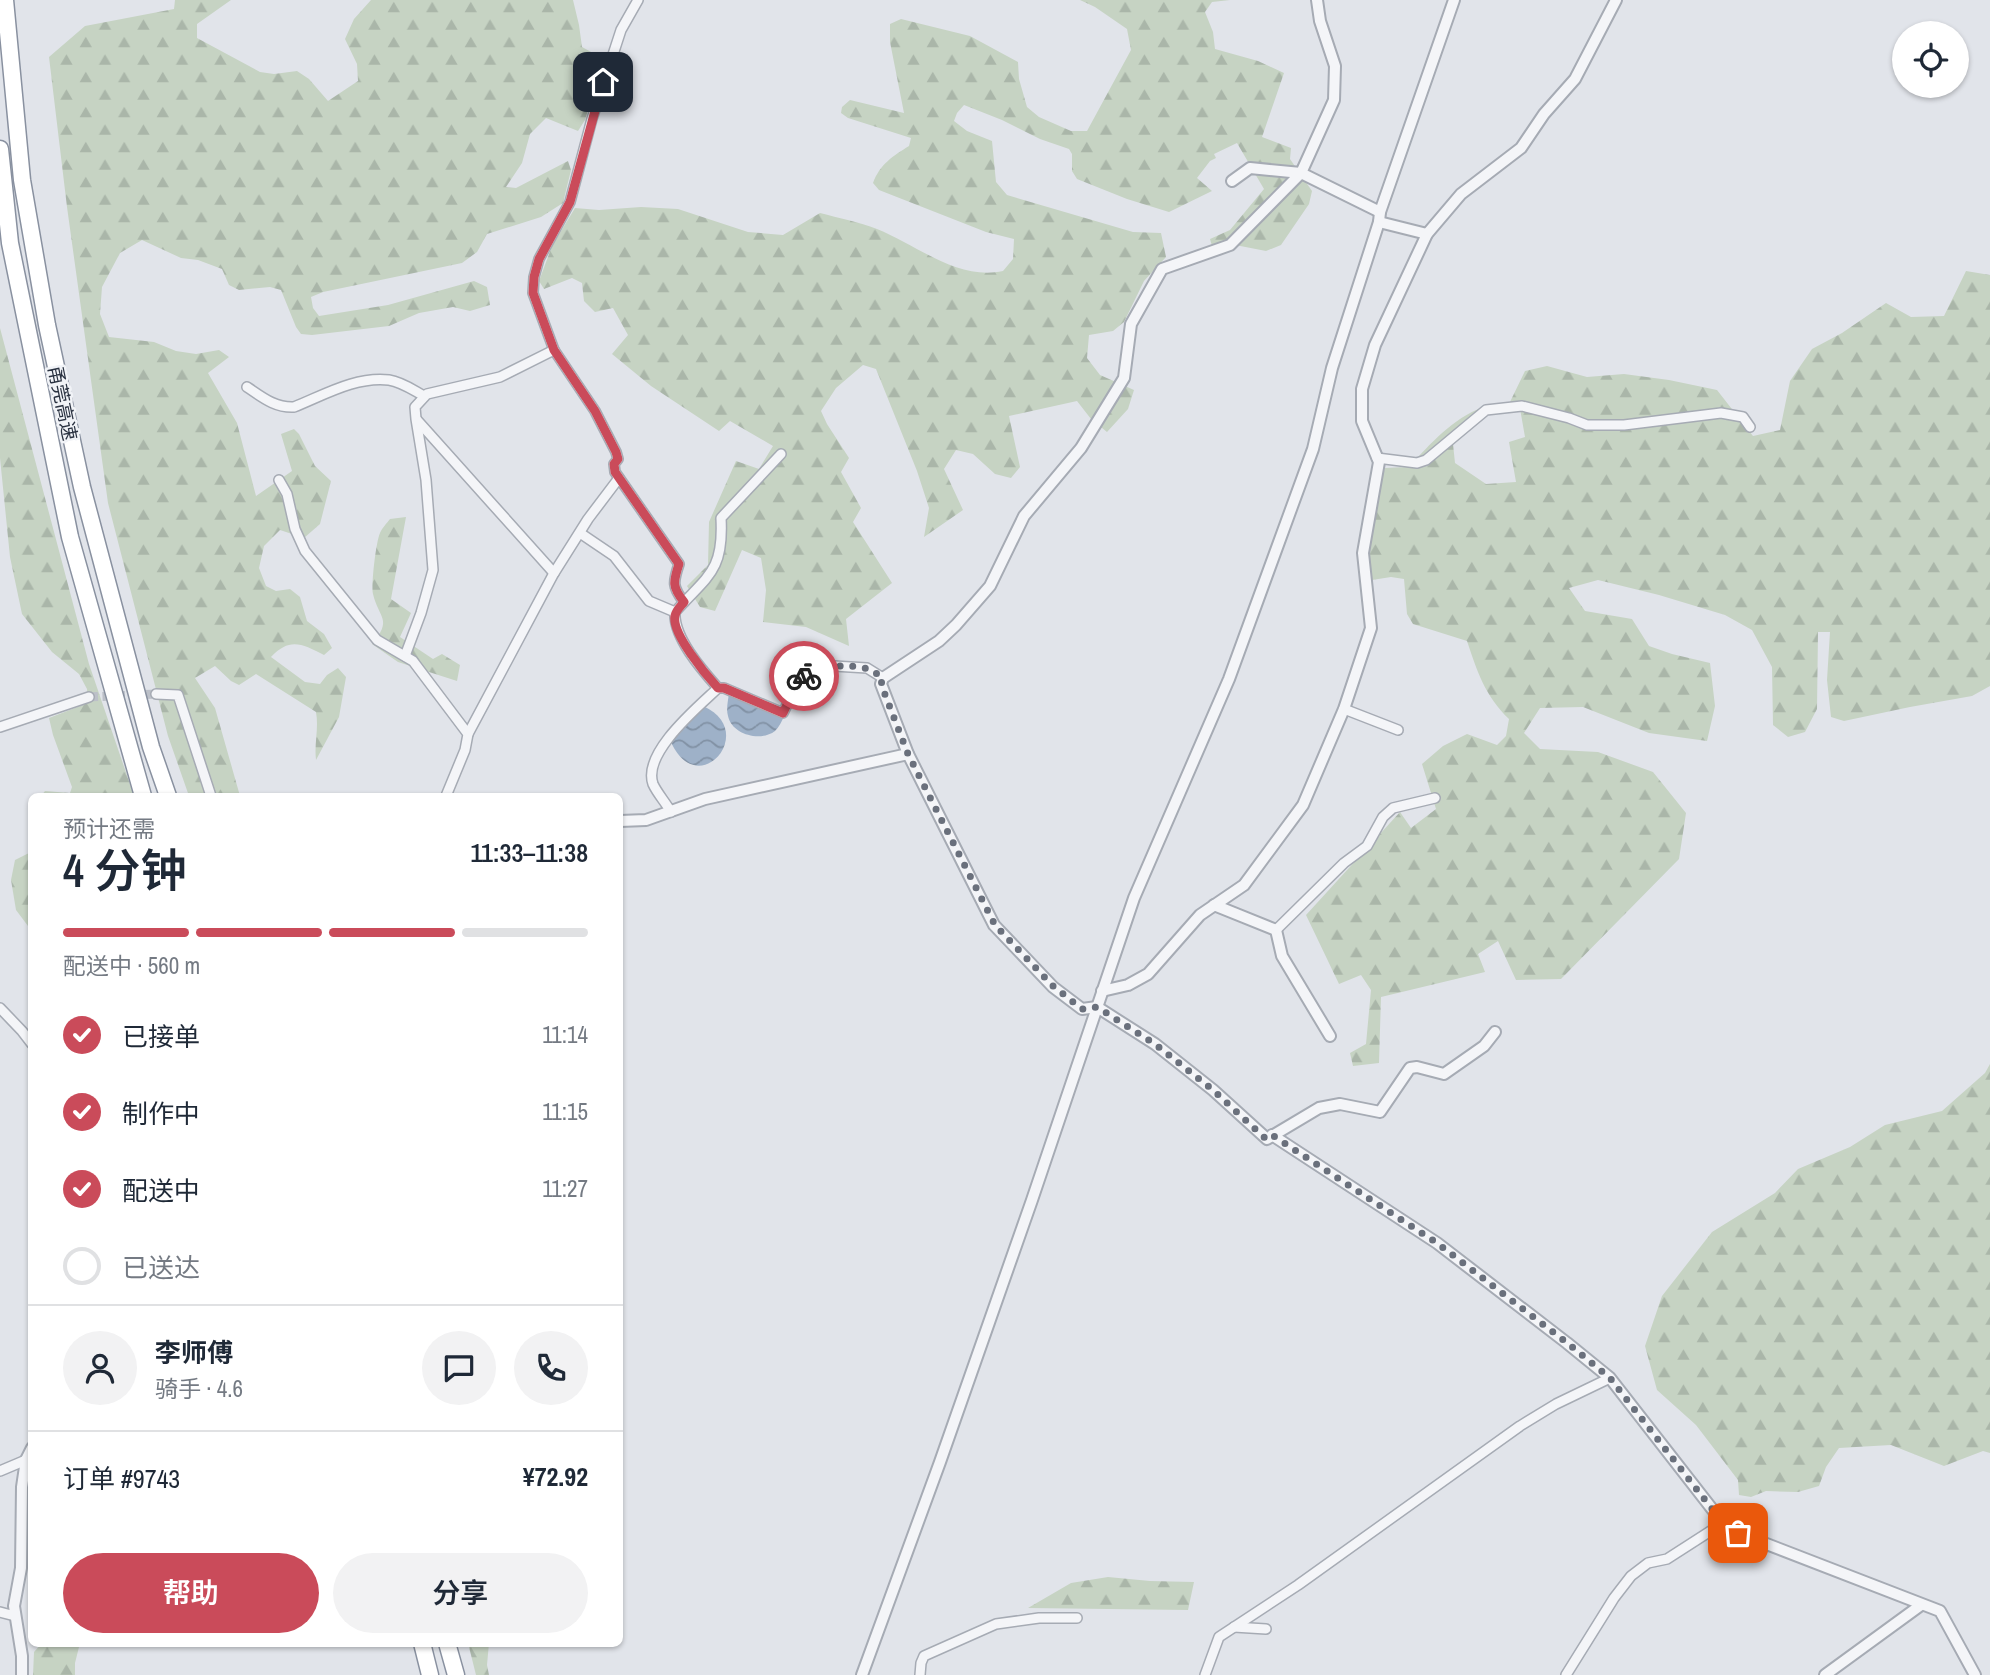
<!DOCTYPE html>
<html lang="zh">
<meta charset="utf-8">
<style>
body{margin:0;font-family:"Archivo Narrow","Noto Sans SC",sans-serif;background:#f2f2f3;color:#1f2937;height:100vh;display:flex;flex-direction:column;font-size:26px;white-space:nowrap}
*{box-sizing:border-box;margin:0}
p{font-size:23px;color:#747a83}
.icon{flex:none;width:38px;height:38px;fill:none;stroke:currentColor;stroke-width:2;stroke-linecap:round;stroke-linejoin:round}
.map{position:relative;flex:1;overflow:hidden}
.panel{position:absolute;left:28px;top:793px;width:595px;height:854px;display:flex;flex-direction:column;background:#fff;border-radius:10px;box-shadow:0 2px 5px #0004}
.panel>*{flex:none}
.controls{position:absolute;left:1892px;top:21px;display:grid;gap:14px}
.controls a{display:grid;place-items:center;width:77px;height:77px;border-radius:50%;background:#fff;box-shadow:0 2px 5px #0004;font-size:35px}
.pin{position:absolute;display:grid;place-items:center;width:60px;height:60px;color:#fff;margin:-30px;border-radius:14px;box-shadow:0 4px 10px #0006}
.courier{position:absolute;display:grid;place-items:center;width:70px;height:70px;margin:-35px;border:5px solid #ca4b5a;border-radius:50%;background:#fff;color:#222;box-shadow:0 2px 9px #0007}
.head em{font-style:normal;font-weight:600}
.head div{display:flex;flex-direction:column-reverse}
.head{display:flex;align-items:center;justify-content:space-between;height:119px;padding:0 35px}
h1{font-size:46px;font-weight:600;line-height:52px}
.bar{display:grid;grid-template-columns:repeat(4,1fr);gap:10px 7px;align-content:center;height:84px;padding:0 35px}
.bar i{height:9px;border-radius:5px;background:#e0e1e3}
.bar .active{background:#ca4b5a}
.bar p{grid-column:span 4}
.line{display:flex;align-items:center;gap:18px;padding:0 35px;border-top:2px solid #e0e1e3}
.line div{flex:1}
.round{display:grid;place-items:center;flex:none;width:74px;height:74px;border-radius:37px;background:#f2f2f3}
ol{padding:0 35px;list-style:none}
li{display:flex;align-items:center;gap:21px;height:77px}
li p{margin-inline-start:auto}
li .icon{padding:7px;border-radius:50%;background:#ca4b5a;color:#fff;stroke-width:4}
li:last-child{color:#747a83}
li i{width:38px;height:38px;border:4px solid #e0e1e3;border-radius:50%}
.button{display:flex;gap:14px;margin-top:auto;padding:14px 35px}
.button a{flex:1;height:80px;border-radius:42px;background:#ca4b5a;color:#fff;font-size:28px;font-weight:600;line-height:80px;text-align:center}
.button a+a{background:#f2f2f3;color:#1f2937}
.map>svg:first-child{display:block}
</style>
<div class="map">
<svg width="1990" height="1675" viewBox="0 0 1990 1675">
<defs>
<pattern id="forest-firs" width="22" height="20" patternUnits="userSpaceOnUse" patternTransform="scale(1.75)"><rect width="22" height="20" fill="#c6d3c3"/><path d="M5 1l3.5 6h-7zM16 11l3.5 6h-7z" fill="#aab6a9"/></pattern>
<pattern id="water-waves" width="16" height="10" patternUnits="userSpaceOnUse" patternTransform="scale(1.75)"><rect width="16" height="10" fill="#9eb1c8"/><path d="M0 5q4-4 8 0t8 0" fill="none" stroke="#8191a4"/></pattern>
</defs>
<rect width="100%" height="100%" fill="#e1e4ea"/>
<!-- forest -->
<g fill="url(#forest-firs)">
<path d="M175 0H231L197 24V38L260 72 274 74 297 71 309 79 328 101 358 81 357 64 345 39 354 19 371 0H573L579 25 582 47 604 59 585 120 578 131 546 118 530 134 522 163 506 187 516 188 568 161 571 170 563 203 541 217 487 234 477 252 462 263 323 292 311 297 313 308 319 316 388 305 474 281 487 287 490 305 470 311 453 307 419 313 389 326 312 335 301 334 296 327 281 290 270 287 239 290 229 285 222 269 198 260 181 258 142 240 120 253 102 287 100 314 109 337 154 342 176 351 196 354 219 350 229 357 208 373 237 423 256 496 292 471 281 434 294 429 299 434 315 466 331 481 320 524 304 538 280 530 264 546 259 568 266 586 276 591 290 589 300 597 307 621 324 634 332 648 324 655C302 644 290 637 271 657L305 682 320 684 327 675 338 668 346 677 339 717 316 760C314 743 319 729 316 712L256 674 239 685 231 681 215 666 195 678 215 708 240 796H189L168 736 108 503 67 207 49 57 85 26 174 9Z"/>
<path d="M1080 0H1230L1212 2 1205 12 1213 32 1215 49 1258 61 1284 73 1262 137 1291 148 1290 159 1312 191 1309 204 1281 245 1266 251 1225 243 1212 246 1210 239 1230 230 1264 189 1237 143 1214 154 1216 158 1210 161 1197 178 1212 191 1169 212 1127 199 1077 179 1072 171V154L1069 149 1040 139 1002 120 964 105 957 113 954 121 967 131 992 141 996 182 1007 195 1133 232 1161 233 1166 257 1144 281 1124 322 1113 331 1089 335 1087 358 1100 375 1134 390 1128 409 1107 432 1091 419 1077 401 1009 416 1020 467 1011 478 995 474 973 454 956 450 944 469 963 510 924 537 929 508 917 471 876 369 863 365 836 388 821 411 827 424 849 458 841 472 861 508 853 522 892 583 846 619 849 646 806 627 763 622 766 590 761 558 742 550 715 611 700 607 687 586 708 565 709 522 736 461 759 469 773 446 730 421 719 431 651 386 612 354 628 335 613 308 595 312 584 301 582 283 572 278 544 289 539 281 552 246 575 208 599 210 641 207 678 209 748 232 783 235 820 213C839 218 859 222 877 229 917 245 958 281 1003 271L1013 259 1014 239 986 232 879 190 873 183C880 164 893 156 909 146L911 138 848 118 841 113 842 107 850 100 904 113 890 42V24L901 19 970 36 1018 62 1019 79 1027 107 1039 117 1071 131H1087L1131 50 1127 29 1095 7Z"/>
<path d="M1966 271 1990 275V686L1972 696 1910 707 1844 721 1831 717 1827 680 1830 632H1818L1817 709 1805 732 1788 737 1773 725 1772 667 1752 630 1725 615 1659 595 1598 580 1569 588 1585 611 1632 619 1649 646 1672 654 1710 663 1715 706 1707 741 1649 733 1583 707 1540 708 1524 733 1540 749 1598 752 1653 772 1686 813 1679 859 1561 979 1516 980 1498 941 1478 954 1485 972 1381 997 1379 1063 1353 1066 1350 1053 1366 1044 1371 990 1361 975 1339 984 1306 915 1400 812 1411 828 1436 809 1422 764 1443 746 1467 734 1497 745 1506 736 1509 719C1485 696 1477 671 1467 641L1413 624 1407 614 1404 579 1391 577 1372 580 1367 561 1378 489 1385 468 1409 467C1431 443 1452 419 1483 407L1453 444 1455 463 1486 484 1516 482 1509 442 1525 437 1519 403 1509 404 1525 371 1547 366 1587 377 1624 374 1669 380 1717 390 1753 436 1780 430 1790 381 1812 349 1842 333 1886 303 1911 317 1944 316Z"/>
<polygon points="0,328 89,664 134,796 41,796 45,791 70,793 72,787 53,735 49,718 88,703 87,689 79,674 52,652 22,614 10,557 0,458"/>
<path d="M406 517 391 599 411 613 400 637 433 659 442 654 460 665 457 681 398 662 372 644C393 619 379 619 373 594 371 584 376 542 380 533 382 528 387 523 390 519Z"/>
<polygon points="31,852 31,930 16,910 11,880 15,860"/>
<polygon points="1990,1064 1990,1453 1983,1451 1944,1466 1891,1445 1839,1448 1826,1467 1819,1486 1798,1492 1766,1491 1751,1497 1739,1495 1738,1480 1696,1425 1657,1390 1645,1346 1662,1296 1712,1232 1775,1193 1798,1169 1850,1147 1885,1125 1942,1111 1985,1073"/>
<polygon points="1108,1577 1150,1581 1194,1582 1188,1610 1028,1608 1071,1583"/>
<polygon points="42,1643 80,1643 75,1663 75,1675 33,1675 34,1652"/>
<polygon points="468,1643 489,1643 487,1665 489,1675 476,1675"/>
</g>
<!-- water -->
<g fill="url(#water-waves)">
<path d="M729 693 784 716C782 721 779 727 775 731 761 742 732 735 728 716 726 709 728 701 729 693Z"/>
<path d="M703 706C760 731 697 804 670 740Z"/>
</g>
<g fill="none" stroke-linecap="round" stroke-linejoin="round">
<!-- minor-tunnel -->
<polyline stroke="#bcc0c8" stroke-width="9" stroke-dasharray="9 4.5" stroke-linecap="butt" points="89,697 156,694"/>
<!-- minor casing -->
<g stroke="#a6abb4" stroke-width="12">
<g id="minor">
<path d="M638 0 621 30 592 119 570 202 539 259 534 277 533 293 554 350 595 411 616 452 618 459 614 464 615 472 679 564C673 582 672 587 684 602"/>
<path d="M247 387C262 397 275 408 294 407 324 395 356 376 389 380 402 382 413 390 424 396"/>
<polyline points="417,420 554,573"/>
<polyline points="1377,458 1417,463 1426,460 1486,410 1522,406 1569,418 1587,425 1624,425 1721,413 1743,417 1750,427"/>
<polyline points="279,480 287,494 295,529 305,551 377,640 413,661 468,734 465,750 446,796"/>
<polyline points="580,533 614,556 649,601 675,612"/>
<polyline points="405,656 421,613 433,570 426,480 416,419 415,407 427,394 500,377 554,350"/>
<path d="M718 688C702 670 673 637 675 612 707 576 724 572 721 518L781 454"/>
<polyline points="156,694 178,695 211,796"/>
<polyline points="1344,709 1398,730"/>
<polyline points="0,727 89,697"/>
<polyline points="468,734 554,573 588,519 619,478"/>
<path d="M671 812C666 803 657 793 653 784 642 753 698 707 718 688H724L783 713 797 684 813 670 834 666 867 668 883 678"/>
<polyline points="1276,930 1344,863 1367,846 1383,817 1393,808 1435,798"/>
<polyline points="0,1008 22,1031 32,1044"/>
<polyline points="0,1471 26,1460"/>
<polyline points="0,1612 15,1616"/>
<polyline points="1234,1627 1266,1629"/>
<polyline points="920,1675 921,1663 924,1656 996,1624 1039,1618 1077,1618"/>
<polyline points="1205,1675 1219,1637 1298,1585 1520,1426 1556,1404 1610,1378"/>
<polyline points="1566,1675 1614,1598 1631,1576 1648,1563 1667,1559 1723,1523"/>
</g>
</g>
<!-- tertiary casing -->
<g stroke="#a6abb4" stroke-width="14">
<g id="tertiary">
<polyline points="1317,0 1320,21 1335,66 1334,100 1301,173 1230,245 1162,269 1131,324 1124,378 1081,448 1024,516 990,586 956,625 939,641 883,678 881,684 908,754 994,925 1053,987 1082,1009 1097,1007 1155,1044 1213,1090 1267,1139 1319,1108 1340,1104 1380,1112 1410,1068 1417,1067 1444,1074 1484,1046 1495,1032"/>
<polyline points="1232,181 1250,168 1301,173 1380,212"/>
<polyline points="1379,222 1427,234"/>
<polyline points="620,821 646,820 705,799 908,754"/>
<polyline points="1214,905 1276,930 1282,956 1330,1036"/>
<polyline points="1102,991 1128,985 1148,974 1200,915 1244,885 1303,805 1344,709 1371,628 1363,553 1379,462 1362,421 1362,389 1375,345 1427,234 1461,194 1521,148 1544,114 1575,79 1616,0"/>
<polyline points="1272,1135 1437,1243 1567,1343 1610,1378 1723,1523 1738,1533 1940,1611 1975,1675"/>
<polyline points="22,1675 22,1656 14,1606 21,1568 22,1487 26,1460 32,1448"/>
<polyline points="862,1675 940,1462 1032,1200 1134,898 1229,679 1313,449 1332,368 1379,222 1380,212 1454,0"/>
<polyline points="1825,1675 1921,1605"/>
</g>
</g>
<!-- motorway casing -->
<g stroke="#8991a0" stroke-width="19">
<g id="motorway">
<polyline points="5,0 22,180 47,325 82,487 151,747 168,796"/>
<polyline points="0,149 10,243 70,537 143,796"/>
<polyline points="422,1643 430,1675"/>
<polyline points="447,1643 456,1675"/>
</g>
</g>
<!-- minor -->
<use href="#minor" stroke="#f4f5f8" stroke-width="9"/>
<!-- tertiary -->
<use href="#tertiary" stroke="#f4f5f8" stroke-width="10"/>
<!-- motorway -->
<use href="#motorway" stroke="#fff" stroke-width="16"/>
</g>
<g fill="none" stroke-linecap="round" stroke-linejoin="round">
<!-- done -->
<path stroke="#6a707c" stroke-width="7" stroke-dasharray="0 12.6" d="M804 676C819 666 851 663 868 669 873 670 878 675 883 678L881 684 908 754 995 925 1053 986 1082 1009 1097 1007 1155 1044 1213 1090 1266 1139 1272 1135 1437 1243 1566 1342 1610 1378 1723 1523 1738 1533"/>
<!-- route -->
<path stroke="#ca4b5a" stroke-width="9" d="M603 82 570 202 539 259 534 277 533 293 554 350 595 411 616 452 618 459 614 464 615 472 679 564C673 582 672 587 684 602 681 606 676 610 675 616 671 633 706 675 718 688H724L783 713 797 684 804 676"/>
</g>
<g text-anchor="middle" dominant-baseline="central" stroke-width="5" stroke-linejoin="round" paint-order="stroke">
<!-- street labels -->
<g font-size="19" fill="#2a3241" stroke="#f1f3f7">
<text transform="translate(63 403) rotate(78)">甬莞高速</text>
</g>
</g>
</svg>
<div class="controls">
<a><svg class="icon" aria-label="locate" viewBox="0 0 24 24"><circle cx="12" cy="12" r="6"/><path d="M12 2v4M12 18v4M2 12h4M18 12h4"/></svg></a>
</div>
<div class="pin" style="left:1738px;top:1533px;background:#ea580c"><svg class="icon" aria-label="bag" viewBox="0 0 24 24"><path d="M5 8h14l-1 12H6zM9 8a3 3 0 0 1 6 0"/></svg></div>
<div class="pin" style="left:603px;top:82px;background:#1f2937"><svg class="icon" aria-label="home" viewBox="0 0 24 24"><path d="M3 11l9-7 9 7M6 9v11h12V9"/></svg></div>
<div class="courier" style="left:804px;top:676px"><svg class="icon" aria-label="bike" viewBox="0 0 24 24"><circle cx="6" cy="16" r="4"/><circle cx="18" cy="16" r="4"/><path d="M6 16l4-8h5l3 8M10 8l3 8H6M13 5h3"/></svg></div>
<section class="panel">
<div class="head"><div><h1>4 分钟</h1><p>预计还需</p></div><em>11:33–11:38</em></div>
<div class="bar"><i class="active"></i><i class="active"></i><i class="active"></i><i></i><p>配送中 · 560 m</p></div>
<ol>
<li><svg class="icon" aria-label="check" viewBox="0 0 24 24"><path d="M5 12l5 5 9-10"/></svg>已接单<p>11:14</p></li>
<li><svg class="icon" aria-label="check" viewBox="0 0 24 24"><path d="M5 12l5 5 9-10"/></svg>制作中<p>11:15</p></li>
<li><svg class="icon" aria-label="check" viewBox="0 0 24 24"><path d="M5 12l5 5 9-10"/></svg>配送中<p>11:27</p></li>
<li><i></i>已送达</li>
</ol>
<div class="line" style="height:126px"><a class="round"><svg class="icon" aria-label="person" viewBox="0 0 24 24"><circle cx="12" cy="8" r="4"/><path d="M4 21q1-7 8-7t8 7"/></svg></a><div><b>李师傅</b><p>骑手 · 4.6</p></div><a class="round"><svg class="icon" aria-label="chat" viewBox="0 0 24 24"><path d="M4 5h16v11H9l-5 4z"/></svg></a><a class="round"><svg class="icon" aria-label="phone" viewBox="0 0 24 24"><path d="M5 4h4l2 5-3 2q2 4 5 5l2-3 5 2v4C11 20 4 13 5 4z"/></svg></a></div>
<div class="line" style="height:91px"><div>订单 #9743</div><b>¥72.92</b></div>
<div class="button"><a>帮助</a><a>分享</a></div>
</section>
</div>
